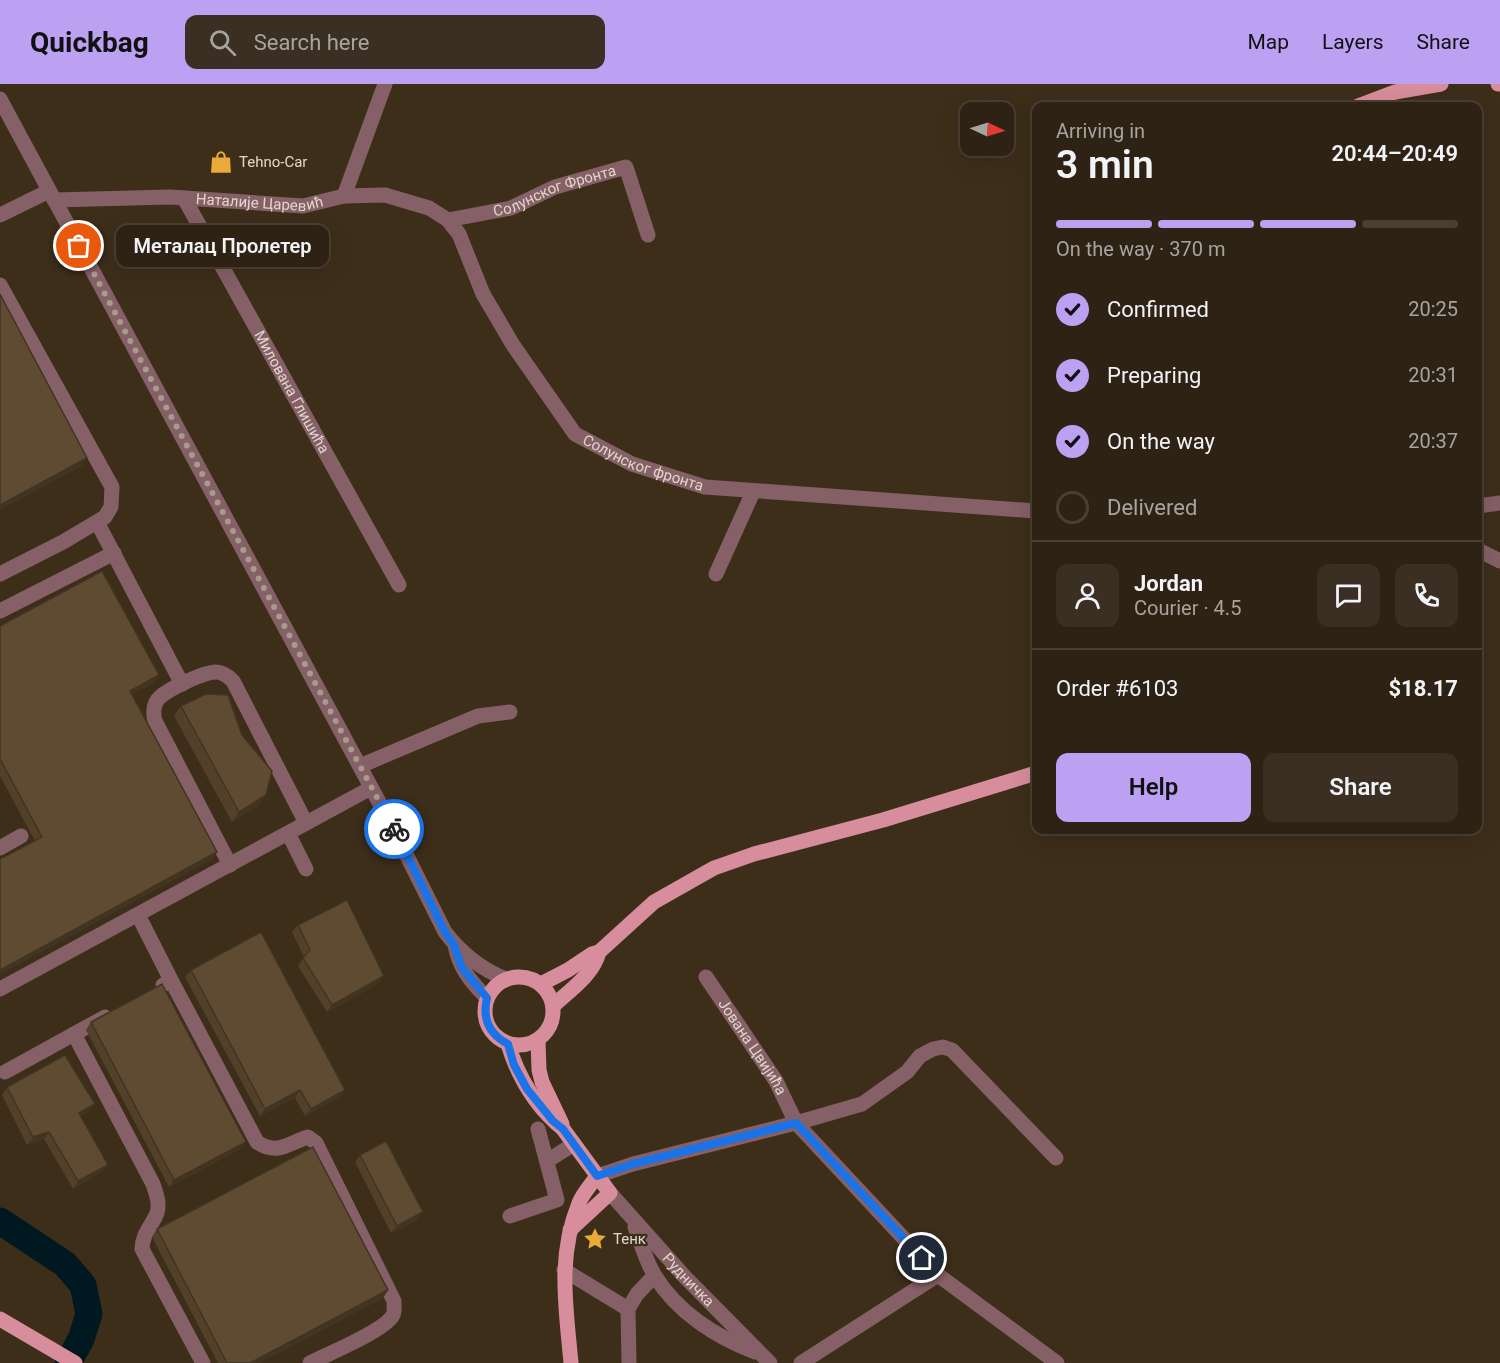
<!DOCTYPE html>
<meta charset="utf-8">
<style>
body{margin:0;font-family:Roboto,sans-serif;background:#3a2f22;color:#f1f3f6;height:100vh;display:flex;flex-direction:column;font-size:22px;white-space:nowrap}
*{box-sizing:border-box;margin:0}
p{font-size:20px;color:#a7a4a0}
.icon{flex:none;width:33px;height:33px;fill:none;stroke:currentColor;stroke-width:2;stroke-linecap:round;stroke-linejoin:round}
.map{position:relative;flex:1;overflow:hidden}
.side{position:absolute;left:1032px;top:18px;width:450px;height:732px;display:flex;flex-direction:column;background:#2e2214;border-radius:12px;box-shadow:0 6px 24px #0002,0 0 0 2px #493f34}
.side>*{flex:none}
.needle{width:39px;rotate:94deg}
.buttons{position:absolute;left:960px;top:18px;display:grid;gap:12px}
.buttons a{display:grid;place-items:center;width:54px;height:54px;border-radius:12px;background:#2e2214;box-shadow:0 6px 24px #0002,0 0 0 2px #493f34;font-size:30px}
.pin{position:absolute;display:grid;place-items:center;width:51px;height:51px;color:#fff;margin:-26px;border:3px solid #fff;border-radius:50%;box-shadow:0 2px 6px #0007}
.courier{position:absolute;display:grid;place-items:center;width:60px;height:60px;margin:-30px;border:4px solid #1a73e8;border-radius:50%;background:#fff;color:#222;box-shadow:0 2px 8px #0007}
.bubble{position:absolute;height:42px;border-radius:12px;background:#2e2214;box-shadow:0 6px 24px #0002,0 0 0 2px #493f34;font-size:20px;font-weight:600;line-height:42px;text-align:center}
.summary em{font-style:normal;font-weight:600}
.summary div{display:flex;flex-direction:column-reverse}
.summary{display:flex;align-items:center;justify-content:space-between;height:102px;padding:0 24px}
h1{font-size:39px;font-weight:600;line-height:45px}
.bar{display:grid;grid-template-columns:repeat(4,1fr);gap:9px 6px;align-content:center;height:72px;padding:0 24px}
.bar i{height:8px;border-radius:4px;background:#493f34}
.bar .on{background:#bca0f2}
.bar p{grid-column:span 4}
.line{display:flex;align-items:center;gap:15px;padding:0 24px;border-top:2px solid #493f34}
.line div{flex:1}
.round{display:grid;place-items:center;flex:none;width:63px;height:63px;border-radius:12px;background:#3a2f22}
ol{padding:0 24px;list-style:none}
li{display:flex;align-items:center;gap:18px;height:66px}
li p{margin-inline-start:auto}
li .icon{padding:6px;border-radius:50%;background:#bca0f2;color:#111;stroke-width:4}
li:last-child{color:#a7a4a0}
li i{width:33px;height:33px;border:3px solid #493f34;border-radius:50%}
.button{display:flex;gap:12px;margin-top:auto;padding:12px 24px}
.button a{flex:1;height:69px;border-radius:12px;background:#bca0f2;color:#111;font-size:24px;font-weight:600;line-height:69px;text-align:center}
.button a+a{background:#3a2f22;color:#f1f3f6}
header{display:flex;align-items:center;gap:36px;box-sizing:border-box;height:84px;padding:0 30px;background:#bca0f2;color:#111}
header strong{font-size:28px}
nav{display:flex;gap:33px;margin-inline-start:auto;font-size:21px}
.search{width:420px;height:54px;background:#3a2f22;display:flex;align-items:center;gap:15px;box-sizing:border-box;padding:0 21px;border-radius:12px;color:#a7a4a0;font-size:22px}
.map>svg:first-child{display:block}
</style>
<header>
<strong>Quickbag</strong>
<div class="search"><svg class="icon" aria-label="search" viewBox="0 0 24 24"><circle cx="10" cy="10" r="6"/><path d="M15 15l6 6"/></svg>Search here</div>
<nav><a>Map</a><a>Layers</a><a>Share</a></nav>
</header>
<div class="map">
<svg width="1500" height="1279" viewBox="0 0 1500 1279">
<rect width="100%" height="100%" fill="#3d2e1a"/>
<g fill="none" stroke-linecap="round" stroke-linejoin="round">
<!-- river -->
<polyline stroke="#001820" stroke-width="27" points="0,1137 65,1180 83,1201 89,1230 81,1255 68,1279"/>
<!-- minor -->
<g stroke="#856066" stroke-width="15">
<path d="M0 15 393 744 445 848C460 868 482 886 506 895"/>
<path id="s1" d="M344 112 385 111 429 124 448 136 459 150 483 210 513 261 575 350 632 380 705 403 1036 427"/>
<path id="s2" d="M184 114 399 501"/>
<path id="s3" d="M54 116 170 113 303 122 344 112 385 0"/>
<polyline points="0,131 49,107"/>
<path id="s4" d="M448 136 511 124 555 103 626 83 648 151"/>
<polyline points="0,201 112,403 111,423 105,433 63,458 0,490"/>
<polyline points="1478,422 1500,419"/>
<polyline points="97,438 182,600"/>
<polyline points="1478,466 1500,477"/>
<polyline points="716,490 753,408"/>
<polyline points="0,527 114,469"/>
<polyline points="360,682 478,632 510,628"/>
<polyline points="288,749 306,785"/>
<polyline points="0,764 21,752"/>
<path d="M230 781 155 637C153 630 153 620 159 614 168 605 204 588 216 588 223 588 228 592 233 597L306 739"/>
<polyline points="138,831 171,896 163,901"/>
<path d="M455 861C459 884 471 898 487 914"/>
<path id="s5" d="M706 893 776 997 796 1039 938 1191 1057 1279"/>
<path d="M171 896 257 1058C277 1072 288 1059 308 1053L316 1059 394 1217C394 1222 395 1227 393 1231 385 1247 327 1270 310 1279"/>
<polyline points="0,905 371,704"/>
<path d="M74 950 153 1100C156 1109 160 1119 157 1129 152 1142 142 1150 142 1165L203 1279"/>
<polyline points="5,988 105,933"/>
<polyline points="547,1077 574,1060"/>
<polyline points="597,1092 633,1080 796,1039 862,1020 907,988 920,972 933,965 943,963 952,966 1056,1074"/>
<path id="s6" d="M610 1109 685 1193 770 1279"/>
<polyline points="510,1132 557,1116 538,1045"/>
<path d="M635 1143C641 1159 646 1178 655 1192 677 1228 716 1253 755 1268"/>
<polyline points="564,1186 628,1225"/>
<polyline points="629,1279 628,1225 637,1210 654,1192"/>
<polyline points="801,1279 938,1191"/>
</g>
<!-- major -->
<g stroke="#d78d9b" stroke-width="15">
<polyline points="1498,0 1500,0"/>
<polyline points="1358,22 1395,8 1441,0"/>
<circle cx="519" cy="927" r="34"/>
<polyline points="541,900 568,886 592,870 599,868 654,818 714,784 754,770 883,736 1036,689"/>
<path d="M553 922C570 906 593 891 599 868"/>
<polyline points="538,957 539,986 542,998 562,1040"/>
<path d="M508 960C518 993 536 1023 563 1045L610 1109 570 1146"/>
<polyline points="0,1235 75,1279"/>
<path d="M571 1279C566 1223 557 1173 579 1119 583 1109 591 1101 597 1092"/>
</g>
</g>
<!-- wall -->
<g fill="#52402a">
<polygon points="0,542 159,591 153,599 132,610 217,768 212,775 0,890 0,775 35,757 0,692"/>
<polygon points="181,622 259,721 232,738 174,632"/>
<polygon points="298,841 378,900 327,928 298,882 304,873 292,848"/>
<polygon points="191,886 340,1013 305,1032 295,1014 260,1032 185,893"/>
<polygon points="91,938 246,1058 240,1065 169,1103 86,946"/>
<polygon points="7,1003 89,1028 81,1032 102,1088 73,1105 44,1055 27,1061 2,1011"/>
<polygon points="360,1071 417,1136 391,1149 355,1078"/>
<polygon points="157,1145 388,1206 383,1214 259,1279 218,1279 152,1153"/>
</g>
<!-- shaded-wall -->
<g fill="#423422">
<polygon points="87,374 82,382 0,426 0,421"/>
<polygon points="159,591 153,599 125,614 130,607"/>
<polygon points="266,711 259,721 232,738 239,728"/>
<polygon points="217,768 212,775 0,890 0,886"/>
<polygon points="384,892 378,900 327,928 332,921"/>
<polygon points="300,1006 295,1014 260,1032 265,1025"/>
<polygon points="345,1006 340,1013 305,1032 311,1025"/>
<polygon points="95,1020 89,1028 74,1036 79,1029"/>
<polygon points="49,1048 44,1055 27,1061 33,1053"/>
<polygon points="246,1058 240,1065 169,1103 174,1096"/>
<polygon points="108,1081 102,1088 73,1105 78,1097"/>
<polygon points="423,1128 417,1136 391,1149 397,1142"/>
<polygon points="388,1206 383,1214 259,1279 250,1279"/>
</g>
<!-- building -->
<g fill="#5f4b31" stroke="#423422" stroke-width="1.5">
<polygon points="0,210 87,374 0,421"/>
<polygon points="102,487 159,591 130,607 217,768 0,886 0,775 42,753 0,675 0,542"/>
<polygon points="206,610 228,611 242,651 272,687 266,711 239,728 181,622"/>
<polygon points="347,816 384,892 332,921 303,874 310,866 298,841"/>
<polygon points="261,848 345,1006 311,1025 300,1006 265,1025 191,886"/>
<polygon points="162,900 246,1058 174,1096 91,938"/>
<polygon points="65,971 95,1020 79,1029 108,1081 78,1097 49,1048 33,1053 7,1003"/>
<polygon points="386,1057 423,1128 397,1142 360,1071"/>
<polygon points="313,1063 388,1206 250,1279 227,1279 157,1145"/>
</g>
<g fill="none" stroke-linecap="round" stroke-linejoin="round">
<!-- done -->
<polyline stroke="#a79b8c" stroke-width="6" stroke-dasharray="0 10.8" points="79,162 394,745"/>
<!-- route -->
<path stroke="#1a73e8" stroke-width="8" d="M394 745 445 848 454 861 462 884 487 914C482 935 489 950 508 960L514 981 527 1005 553 1037 563 1045 597 1092 633 1080 796 1039 922 1174"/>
</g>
<!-- icons -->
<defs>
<g id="shop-bare" transform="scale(1.8)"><path d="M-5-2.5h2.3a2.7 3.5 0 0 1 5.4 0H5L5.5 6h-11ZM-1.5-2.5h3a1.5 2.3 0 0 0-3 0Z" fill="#eaaa39" stroke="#3d2e1a" stroke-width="2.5" paint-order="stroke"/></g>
<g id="sight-bare" transform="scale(1.8)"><path d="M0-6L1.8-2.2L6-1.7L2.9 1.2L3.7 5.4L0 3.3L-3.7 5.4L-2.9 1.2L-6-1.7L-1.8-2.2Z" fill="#eaaa39" stroke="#3d2e1a" stroke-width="2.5" paint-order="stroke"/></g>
</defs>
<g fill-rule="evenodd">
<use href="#shop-bare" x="221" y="78"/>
<use href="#sight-bare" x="595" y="1155"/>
</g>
<g text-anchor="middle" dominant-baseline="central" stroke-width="4.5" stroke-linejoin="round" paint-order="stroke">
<!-- poi labels -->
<g font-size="15" fill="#e0d6ca" stroke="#3d2e1a" text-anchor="start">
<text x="239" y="78">Tehno-Car</text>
<text x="613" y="1155">Тенк</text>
</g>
<!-- street labels -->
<g font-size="15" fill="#e0d6ca" stroke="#3d2e1a">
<text stroke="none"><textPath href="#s4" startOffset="111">Солунског Фронта</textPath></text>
<text stroke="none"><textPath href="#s3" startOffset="206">Наталије Царевић</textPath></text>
<text stroke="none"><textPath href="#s2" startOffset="222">Милована Глишића</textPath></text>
<text stroke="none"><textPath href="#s1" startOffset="434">Солунског фронта</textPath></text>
<text stroke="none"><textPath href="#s5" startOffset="84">Јована Цвијића</textPath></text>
<text stroke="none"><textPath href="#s6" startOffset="117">Рудничка</textPath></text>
</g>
</g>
</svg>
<div class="buttons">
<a><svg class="needle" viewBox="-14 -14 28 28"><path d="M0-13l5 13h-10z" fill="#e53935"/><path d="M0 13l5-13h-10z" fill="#a7a4a0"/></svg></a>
</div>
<div class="pin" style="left:79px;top:162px;background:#ea580c"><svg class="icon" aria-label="bag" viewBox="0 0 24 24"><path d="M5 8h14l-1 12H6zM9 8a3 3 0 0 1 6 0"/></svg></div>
<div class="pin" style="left:922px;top:1174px;background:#1f2937"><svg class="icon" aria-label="home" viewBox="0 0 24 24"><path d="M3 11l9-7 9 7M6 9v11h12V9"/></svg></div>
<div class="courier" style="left:394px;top:745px"><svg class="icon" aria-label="bike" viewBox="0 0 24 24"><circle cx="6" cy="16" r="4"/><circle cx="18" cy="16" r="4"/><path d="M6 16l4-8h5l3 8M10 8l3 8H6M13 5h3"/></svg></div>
<div class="bubble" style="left:116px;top:141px;width:213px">Металац Пролетер</div>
<section class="side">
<div class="summary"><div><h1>3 min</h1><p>Arriving in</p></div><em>20:44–20:49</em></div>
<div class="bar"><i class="on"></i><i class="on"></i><i class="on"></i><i></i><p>On the way · 370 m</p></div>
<ol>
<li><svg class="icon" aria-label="check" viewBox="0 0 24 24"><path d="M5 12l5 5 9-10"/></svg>Confirmed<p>20:25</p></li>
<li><svg class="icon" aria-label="check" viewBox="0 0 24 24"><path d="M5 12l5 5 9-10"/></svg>Preparing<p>20:31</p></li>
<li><svg class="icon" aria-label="check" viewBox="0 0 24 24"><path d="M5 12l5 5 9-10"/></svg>On the way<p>20:37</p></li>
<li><i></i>Delivered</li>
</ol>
<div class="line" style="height:108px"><a class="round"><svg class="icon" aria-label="person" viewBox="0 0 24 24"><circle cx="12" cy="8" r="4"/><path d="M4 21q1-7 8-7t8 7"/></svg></a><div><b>Jordan</b><p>Courier · 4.5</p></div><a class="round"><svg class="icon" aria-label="chat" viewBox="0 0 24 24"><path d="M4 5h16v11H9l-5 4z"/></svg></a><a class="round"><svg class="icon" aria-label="phone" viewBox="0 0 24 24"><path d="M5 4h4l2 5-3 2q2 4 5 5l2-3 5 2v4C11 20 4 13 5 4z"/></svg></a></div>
<div class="line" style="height:78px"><div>Order #6103</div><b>$18.17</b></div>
<div class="button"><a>Help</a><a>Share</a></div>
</section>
</div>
